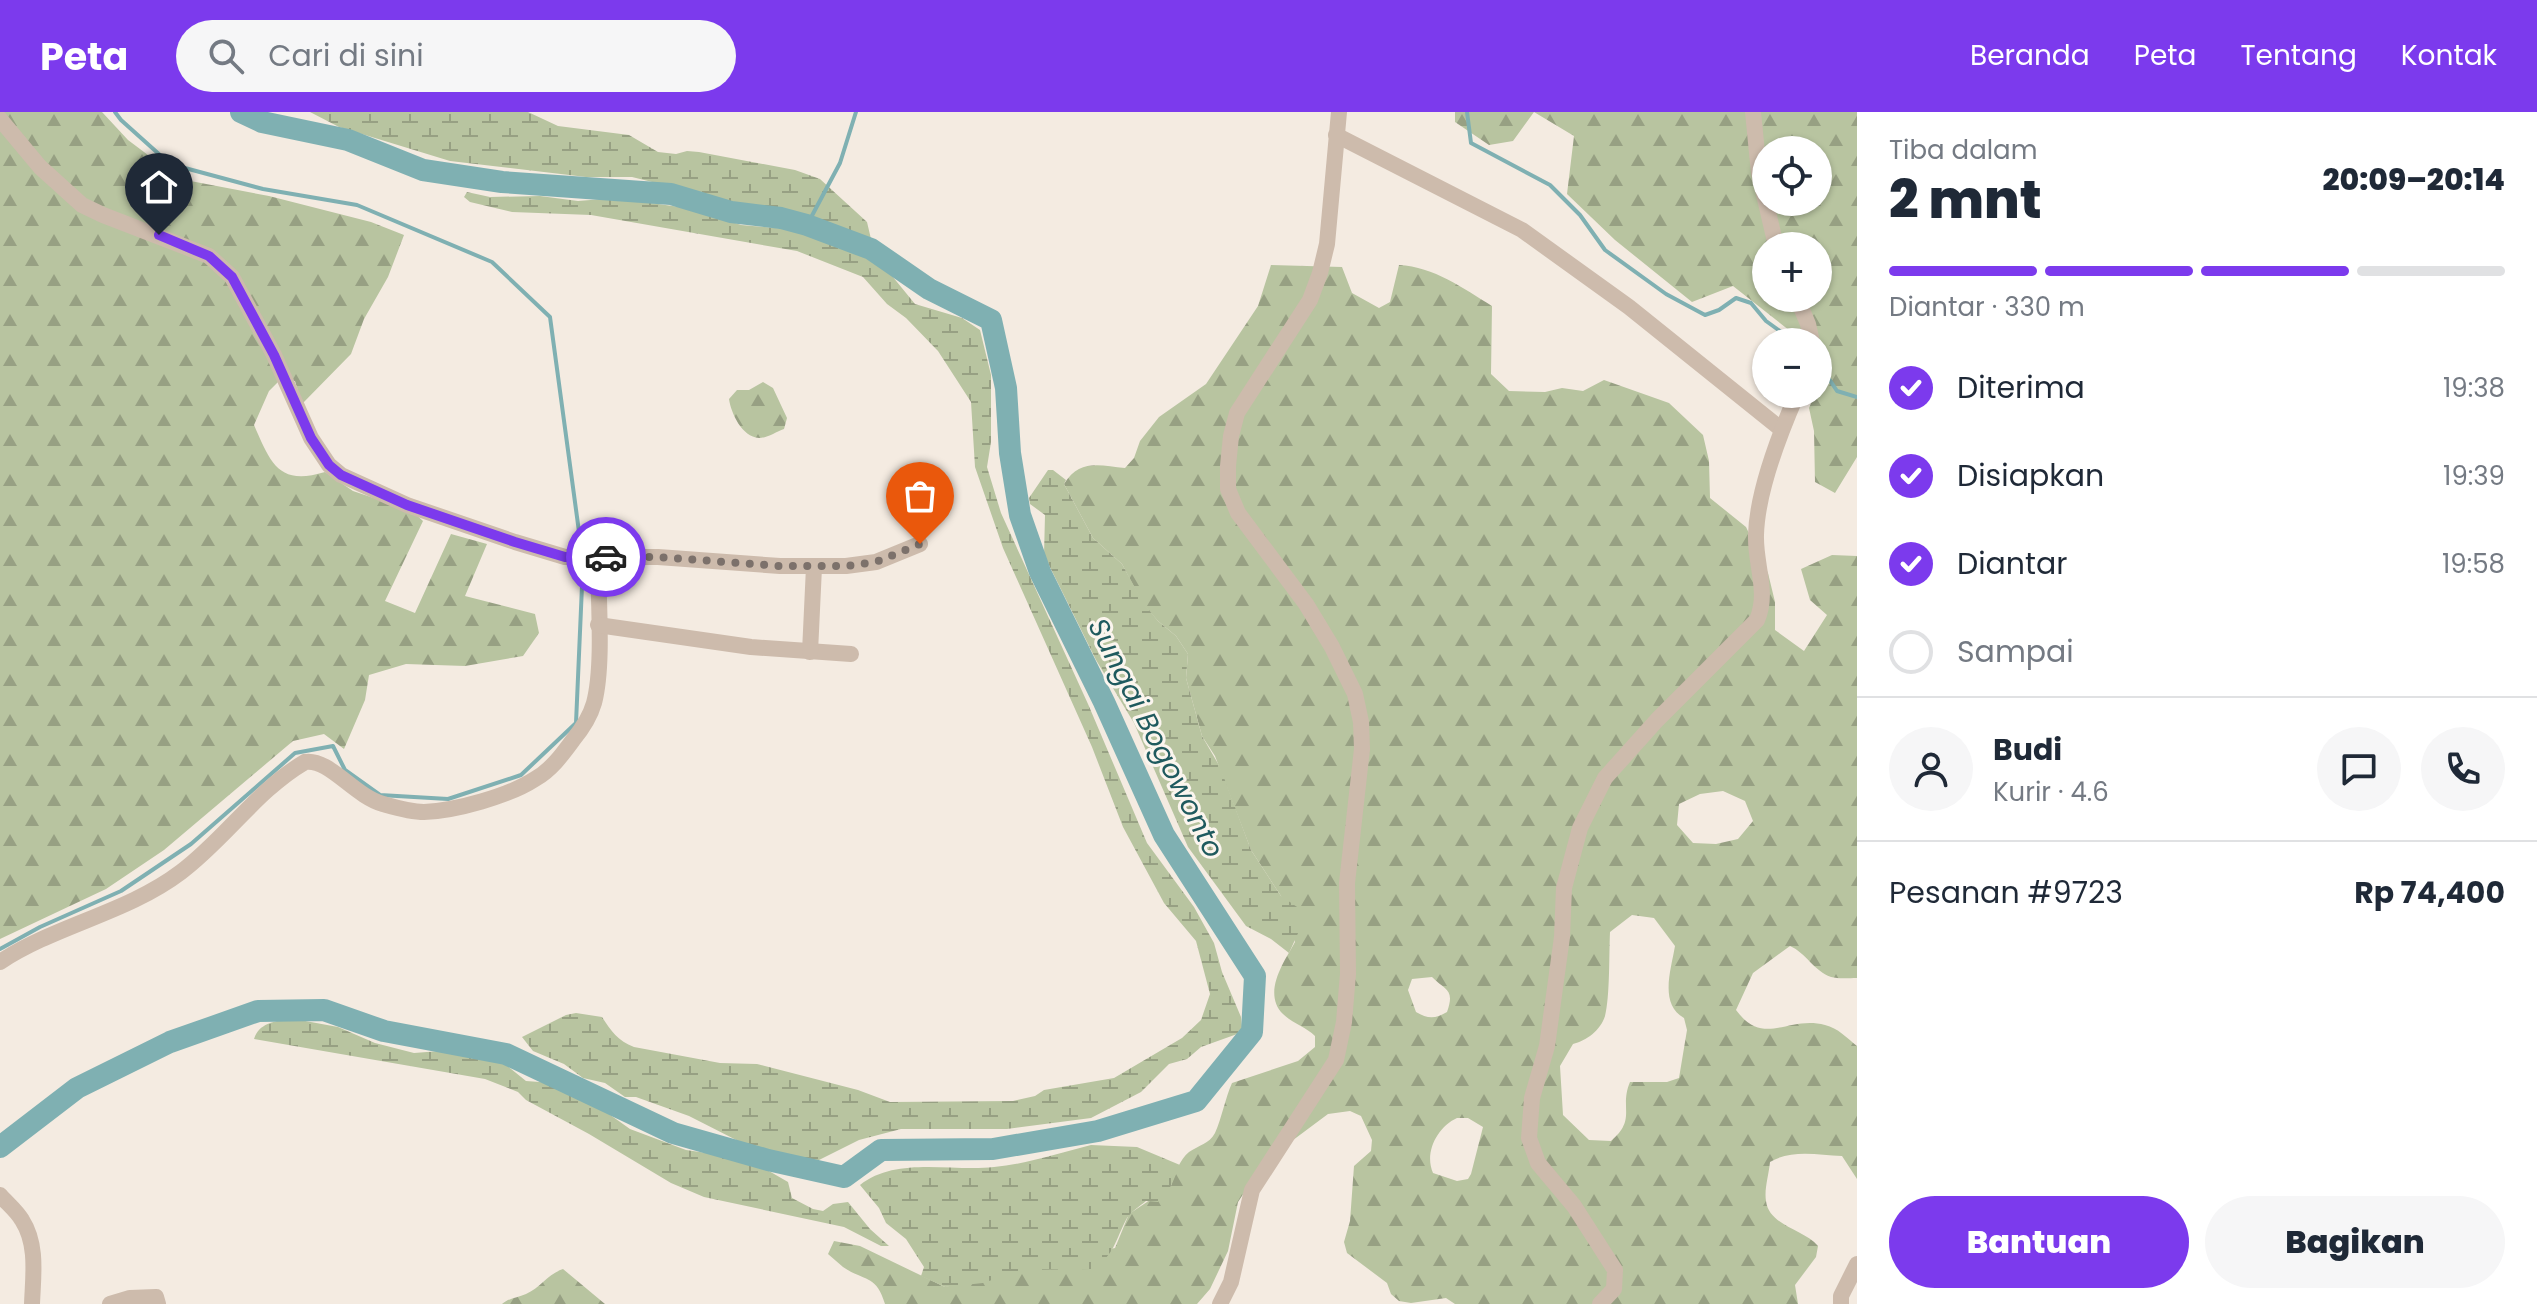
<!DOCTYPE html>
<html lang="id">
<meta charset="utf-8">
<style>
body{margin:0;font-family:Poppins,sans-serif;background:#f6f6f7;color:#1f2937;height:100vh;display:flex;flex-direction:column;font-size:30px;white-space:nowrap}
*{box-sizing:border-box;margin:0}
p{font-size:26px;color:#747a83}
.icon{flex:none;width:44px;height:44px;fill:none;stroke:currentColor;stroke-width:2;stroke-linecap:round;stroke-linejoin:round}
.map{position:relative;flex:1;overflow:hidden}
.details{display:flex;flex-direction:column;background:#fff;width:680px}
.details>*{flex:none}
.buttons{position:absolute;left:1752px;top:24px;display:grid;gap:16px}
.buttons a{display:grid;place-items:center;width:80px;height:80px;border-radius:50%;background:#fff;box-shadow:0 2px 6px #0004;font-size:40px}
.pin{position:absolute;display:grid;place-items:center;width:68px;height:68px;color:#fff;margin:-82px -34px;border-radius:50% 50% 50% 0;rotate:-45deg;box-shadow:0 0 8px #0007}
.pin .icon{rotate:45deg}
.courier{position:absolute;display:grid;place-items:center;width:80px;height:80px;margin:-40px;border:6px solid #7c3aed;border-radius:50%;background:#fff;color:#222;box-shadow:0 2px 10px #0007}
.overview em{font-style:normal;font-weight:800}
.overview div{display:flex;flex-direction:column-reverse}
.overview{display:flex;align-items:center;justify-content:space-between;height:136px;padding:0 32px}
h1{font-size:52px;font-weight:800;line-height:60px}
.bar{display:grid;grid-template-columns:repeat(4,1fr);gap:12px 8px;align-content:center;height:96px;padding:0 32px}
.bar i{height:10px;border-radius:6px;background:#e0e1e3}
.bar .current{background:#7c3aed}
.bar p{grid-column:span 4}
.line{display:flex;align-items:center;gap:20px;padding:0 32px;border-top:2px solid #e0e1e3}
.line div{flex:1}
.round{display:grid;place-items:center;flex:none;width:84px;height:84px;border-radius:42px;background:#f6f6f7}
ol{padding:0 32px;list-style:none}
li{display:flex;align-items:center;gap:24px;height:88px}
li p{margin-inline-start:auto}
li .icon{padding:8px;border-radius:50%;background:#7c3aed;color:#fff;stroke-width:4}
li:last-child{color:#747a83}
li i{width:44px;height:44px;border:4px solid #e0e1e3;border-radius:50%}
.primary-button{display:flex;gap:16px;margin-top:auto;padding:16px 32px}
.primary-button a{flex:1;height:92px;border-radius:48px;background:#7c3aed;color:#fff;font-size:32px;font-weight:800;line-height:92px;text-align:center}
.primary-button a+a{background:#f6f6f7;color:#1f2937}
header{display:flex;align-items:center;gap:48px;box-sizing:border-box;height:112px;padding:0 40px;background:#7c3aed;color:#fff}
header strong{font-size:38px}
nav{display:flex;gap:44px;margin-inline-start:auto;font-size:28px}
.search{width:560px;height:72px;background:#f6f6f7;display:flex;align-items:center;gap:20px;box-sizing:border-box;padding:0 28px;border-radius:44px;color:#747a83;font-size:30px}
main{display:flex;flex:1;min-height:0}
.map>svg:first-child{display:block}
</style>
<header>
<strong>Peta</strong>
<div class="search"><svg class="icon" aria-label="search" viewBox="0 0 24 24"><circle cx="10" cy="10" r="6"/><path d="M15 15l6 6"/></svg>Cari di sini</div>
<nav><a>Beranda</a><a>Peta</a><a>Tentang</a><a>Kontak</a></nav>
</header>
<main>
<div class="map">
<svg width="1857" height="1192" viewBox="0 0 1857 1192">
<defs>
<pattern id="forest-firs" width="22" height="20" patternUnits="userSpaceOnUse" patternTransform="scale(2)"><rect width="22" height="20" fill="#b8c4a0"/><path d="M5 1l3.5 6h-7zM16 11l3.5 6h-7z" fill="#97a083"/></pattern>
<pattern id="wetland-marsh" width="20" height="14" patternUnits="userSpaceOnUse" patternTransform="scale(2)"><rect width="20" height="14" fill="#b8c4a0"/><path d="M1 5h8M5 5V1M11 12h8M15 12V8" fill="none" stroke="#97a083"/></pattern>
</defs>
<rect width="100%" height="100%" fill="#f4ebe1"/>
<!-- forest -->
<g fill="url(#forest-firs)" fill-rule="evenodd">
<path d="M0 0H102L128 28 180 67 269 84 371 110 404 123 388 165 364 207 351 242 302 292 295 269 278 270 269 279 254 313C271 352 279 374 325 360L353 379 412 399 423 409 385 489 415 501 451 422 487 432 465 484 535 502 539 521 523 544 465 554 406 552 369 563 365 588 344 637 324 622 293 629 164 738 106 777 0 827Z"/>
<path d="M1455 0H1857V345L1835 381 1815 370 1814 319 1809 296 1815 282H1818V275L1828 250 1818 241V230H1804L1733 174 1692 190 1615 128 1567 82 1574 24 1534 0 1513 29 1489 33 1455 10ZM1766 38H1818V90H1766ZM1766 134H1818V186H1766Z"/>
<path d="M1271 153 1342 155 1352 181 1379 196 1390 190 1399 153C1434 155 1463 176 1492 194L1491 262 1509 279 1545 280 1562 276 1583 279 1604 268 1669 291 1703 323 1709 349 1710 386 1746 415 1768 461 1775 490V518L1804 539 1827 503 1810 488 1801 457 1832 443 1857 444V866C1849 866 1838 867 1831 865 1814 859 1806 841 1790 834L1753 861 1736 898C1764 936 1788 903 1825 913 1838 916 1847 926 1857 934V1067L1842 1044C1817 1043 1792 1037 1770 1050 1769 1062 1764 1077 1766 1089 1769 1114 1804 1117 1818 1134L1816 1145 1795 1173 1798 1192H1455L1446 1186 1411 1191 1399 1189 1391 1182 1387 1171 1347 1141 1344 1130 1350 1109 1354 1054 1371 1039 1372 1028 1361 1004 1350 999 1328 1002 1265 1049 1238 1090 1228 1139 1210 1177 1197 1192H885C876 1162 865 1170 843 1155 838 1151 833 1146 828 1142L834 1129 860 1134 945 1175 1115 1136 1129 1102 1171 1074C1174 1063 1180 1047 1189 1040 1199 1033 1209 1032 1215 1021 1222 1005 1225 987 1232 971L1298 949 1315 935V924C1306 915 1292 911 1283 902 1262 881 1284 850 1295 830L1281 784 1251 738 1215 644 1202 624 1186 566 1188 542 1176 524 1158 509 1143 492 1122 452 1093 426 1064 372C1079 347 1099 353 1125 356L1134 346 1140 329 1159 305 1206 272 1258 194ZM1723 679 1745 689 1753 709 1738 727 1716 732 1693 731 1677 713 1679 692 1700 682ZM1632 803 1654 806 1675 834C1671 858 1659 892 1684 906L1687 918 1679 966 1667 970H1630C1619 996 1637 1007 1611 1029L1589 1028 1563 1003 1560 954 1573 932C1586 929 1601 918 1605 904 1610 885 1609 842 1610 820ZM1432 865C1446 879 1455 877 1447 900 1435 907 1428 907 1416 900L1408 878 1412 867ZM1457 1006H1468L1483 1015 1471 1062 1468 1067 1457 1069 1433 1061C1424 1041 1437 1015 1457 1006Z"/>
<path d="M763 270 773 276 787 306 784 317C776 320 767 326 759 326 742 325 731 301 729 287L737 278H749Z"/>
<path d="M563 1157 605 1192H502C509 1186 517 1186 526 1182 540 1176 548 1162 563 1157Z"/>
</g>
<!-- wetland -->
<g fill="url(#wetland-marsh)">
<polygon points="310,0 528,0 558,14 629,23 658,40 676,42 687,39 699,40 795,58 820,67 867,110 871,127 862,127 830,114 632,65 586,65 450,49 339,15"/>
<path d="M467 80 490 85 540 84 578 89 615 86 694 97 741 113 786 117 800 120 861 140 888 159 915 192 962 206 980 218 991 263V330L987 355 1001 401 1088 592 1147 731 1194 795 1214 831 1222 860 1241 905 1242 916 1240 921 1201 935 1187 947 1169 952 1141 980 1091 1006 1007 1017H901L859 1028 817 1049 779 1043 750 1035 689 1004 636 985H625L605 971 583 966 564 952 533 939 522 925 566 903 576 901 602 905C611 919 618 929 634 935L720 951 757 952 858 978 890 990 1013 989 1035 984 1044 978 1114 966 1182 926 1201 908 1210 882 1196 829 1164 791 1123 715 1092 635 1003 436 975 355 971 290 938 239 906 206 887 192 863 165 797 139 591 103 512 100 470 90 464 85Z"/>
<polygon points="1048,358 1053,358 1066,368 1064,372 1093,426 1122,452 1144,492 1158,509 1176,524 1188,542 1186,566 1202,624 1220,655 1251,738 1281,784 1300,797 1299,819 1289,841 1271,827 1246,814 1188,735 1134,611 1096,548 1044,443 1045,403 1030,392 1029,386"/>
<path d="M289 906 338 915 375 931 414 941 453 938 500 948 526 969 553 971 592 990 630 1017 686 1038 748 1047 788 1070 792 1086 813 1097 823 1099 833 1092 848 1090 870 1117 889 1134H881L844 1115 704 1085 671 1071 589 1022 526 988 518 980 485 967 254 927C259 911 274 910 289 906Z"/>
<path d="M1091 1033 1137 1035 1180 1053 1171 1074 1158 1090 1146 1089C1140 1094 1132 1099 1127 1106 1116 1126 1114 1146 1091 1157L1022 1158 983 1171 945 1175 921 1164 924 1155 906 1127 886 1111 879 1096 860 1073C896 1044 952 1060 994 1055 1027 1052 1059 1041 1091 1033Z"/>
</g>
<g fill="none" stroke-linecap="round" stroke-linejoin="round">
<!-- stream -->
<g stroke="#7fb0b2" stroke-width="4">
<polyline points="115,0 121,8 170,52 263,77 357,93 492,150 550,205 582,442"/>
<polyline points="1467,0 1471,31 1550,73 1580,103 1605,138 1666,182 1705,203 1719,198 1736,186 1751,191 1766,209 1795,230"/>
<polyline points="807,113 840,51 856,0"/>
<polyline points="1818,250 1837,279 1857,285"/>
<polyline points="0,837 40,815 121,779 191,732 295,641 333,634 345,658 380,683 448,687 521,663 576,611 583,451"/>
</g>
<!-- river -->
<polyline stroke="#7fb0b2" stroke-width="22" points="0,1035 77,976 170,930 258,899 324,898 384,919 506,942 673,1021 768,1048 844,1065 881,1038 993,1037 1098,1019 1196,989 1252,920 1255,864 1164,723 1104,590 1040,460 1020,403 1010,341 1006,276 991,208 929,177 871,137 807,113 781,106 731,100 671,82 502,70 423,58 348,28 262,10 241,0"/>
<!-- minor -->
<g stroke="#cdbbac" stroke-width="16">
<polyline points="1753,0 1759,61 1776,134"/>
<path d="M0 7 40 55 82 93 103 103 209 144 232 165 274 243 311 326 329 353 341 363 407 393 515 430 565 445H598C598 486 604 553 594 591 590 605 582 617 573 628 562 643 551 658 535 667 509 684 455 699 424 700 410 700 397 696 383 692 354 684 329 646 305 650 257 678 225 727 181 760 127 801 56 813 0 850"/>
<polyline points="1336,23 1522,118 1629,195 1781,317"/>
<polyline points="1797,186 1808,212 1812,230"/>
<polyline points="598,445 658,445 780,454 846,454 876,450 920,432"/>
<polyline points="598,513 751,535 851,542"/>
<polyline points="810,540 814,455"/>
<path d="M0 1083C7 1091 17 1099 22 1108 38 1133 33 1164 32 1192"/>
<polyline points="110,1192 130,1186 156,1185 158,1192"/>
<polyline points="1220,1192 1231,1170 1252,1078 1336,948 1344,910 1348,862 1347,771 1362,637 1361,610 1355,582 1332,535 1306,492 1238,401 1228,377 1228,354 1231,324 1237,301 1310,188 1320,161 1327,132 1339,0"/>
<path d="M1600 1192 1614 1177 1615 1158 1574 1094 1538 1051 1529 1026 1532 986 1547 934 1562 825 1564 776 1580 716 1605 666 1657 608 1757 508C1769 480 1755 453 1756 423 1757 381 1780 321 1797 282"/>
<polyline points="1841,1192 1841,1184 1857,1152"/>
</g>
</g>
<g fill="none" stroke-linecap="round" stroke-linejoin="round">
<!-- done -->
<polyline stroke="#7c716b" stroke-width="8" stroke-dasharray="0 14.4" points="606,445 658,445 780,454 846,454 876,450 920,432"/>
<!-- route -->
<polyline stroke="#7c3aed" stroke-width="10" points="159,123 209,144 232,165 274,243 311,326 329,353 341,363 407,393 515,430 565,445 606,445"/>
</g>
<g text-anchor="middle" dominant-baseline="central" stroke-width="6" stroke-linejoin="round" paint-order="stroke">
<!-- water labels -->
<g font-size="28" font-style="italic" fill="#1f5a5e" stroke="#fbf5ee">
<text transform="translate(1156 626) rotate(63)">Sungai Bogowonto</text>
</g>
</g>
</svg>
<div class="buttons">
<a><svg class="icon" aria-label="locate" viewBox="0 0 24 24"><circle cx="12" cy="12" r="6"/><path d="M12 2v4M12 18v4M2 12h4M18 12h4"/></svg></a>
<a>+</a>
<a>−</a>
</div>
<div class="pin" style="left:920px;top:432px;background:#ea580c"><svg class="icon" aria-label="bag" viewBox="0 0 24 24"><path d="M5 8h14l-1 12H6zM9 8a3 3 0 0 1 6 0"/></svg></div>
<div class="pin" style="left:159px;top:123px;background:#1f2937"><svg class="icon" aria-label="home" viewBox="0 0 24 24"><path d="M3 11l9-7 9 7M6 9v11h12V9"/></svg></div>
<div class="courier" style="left:606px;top:445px"><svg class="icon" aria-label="car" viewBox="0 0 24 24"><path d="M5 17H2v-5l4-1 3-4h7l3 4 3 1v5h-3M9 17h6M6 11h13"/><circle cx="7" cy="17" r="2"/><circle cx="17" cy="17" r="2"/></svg></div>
</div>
<section class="details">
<div class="overview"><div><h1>2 mnt</h1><p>Tiba dalam</p></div><em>20:09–20:14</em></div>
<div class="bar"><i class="current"></i><i class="current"></i><i class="current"></i><i></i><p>Diantar · 330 m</p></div>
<ol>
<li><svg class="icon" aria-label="check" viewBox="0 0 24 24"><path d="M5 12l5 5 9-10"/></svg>Diterima<p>19:38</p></li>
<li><svg class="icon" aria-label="check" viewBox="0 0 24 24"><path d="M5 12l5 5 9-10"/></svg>Disiapkan<p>19:39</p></li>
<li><svg class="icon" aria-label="check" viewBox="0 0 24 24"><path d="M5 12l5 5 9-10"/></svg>Diantar<p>19:58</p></li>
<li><i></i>Sampai</li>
</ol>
<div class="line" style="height:144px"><a class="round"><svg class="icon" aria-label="person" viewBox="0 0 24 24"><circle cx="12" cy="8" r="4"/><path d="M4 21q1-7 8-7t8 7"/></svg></a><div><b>Budi</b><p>Kurir · 4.6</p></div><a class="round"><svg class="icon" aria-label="chat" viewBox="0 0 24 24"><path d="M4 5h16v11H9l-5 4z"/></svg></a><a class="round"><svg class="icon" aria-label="phone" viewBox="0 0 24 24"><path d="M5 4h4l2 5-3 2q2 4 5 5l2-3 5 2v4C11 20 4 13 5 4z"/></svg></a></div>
<div class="line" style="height:104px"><div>Pesanan #9723</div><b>Rp 74,400</b></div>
<div class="primary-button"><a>Bantuan</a><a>Bagikan</a></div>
</section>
</main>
